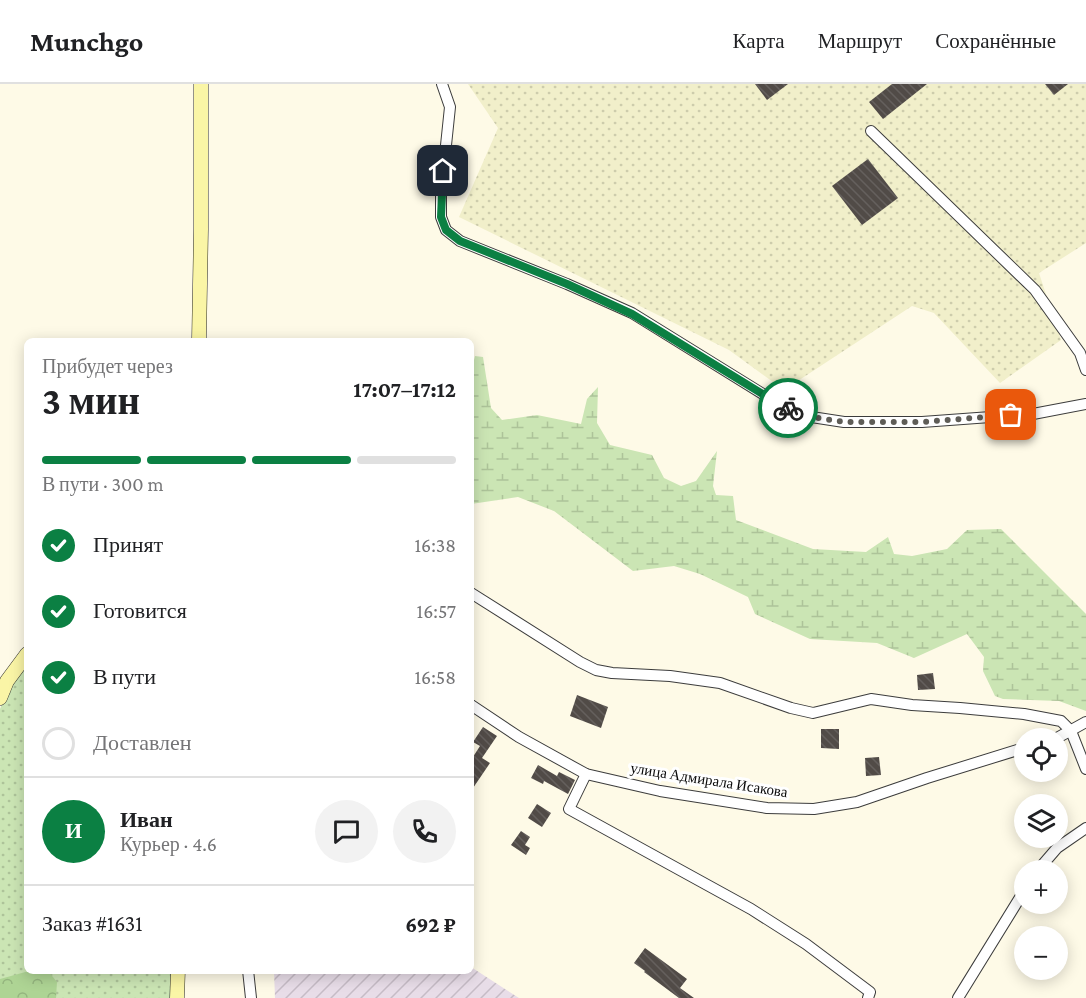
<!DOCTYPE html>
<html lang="ru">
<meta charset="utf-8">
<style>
body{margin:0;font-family:"Crimson Pro",serif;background:#f2f2f2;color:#202124;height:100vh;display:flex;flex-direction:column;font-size:22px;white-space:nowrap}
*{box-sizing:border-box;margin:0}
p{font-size:20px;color:#757577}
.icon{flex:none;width:33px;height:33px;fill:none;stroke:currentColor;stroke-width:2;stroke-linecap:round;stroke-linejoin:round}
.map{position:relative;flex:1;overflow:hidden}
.drawer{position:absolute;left:24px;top:254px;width:450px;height:636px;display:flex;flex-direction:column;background:#fff;border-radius:9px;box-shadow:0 3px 15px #0003}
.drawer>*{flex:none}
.tools{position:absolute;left:1014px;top:644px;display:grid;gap:12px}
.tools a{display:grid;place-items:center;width:54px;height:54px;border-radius:50%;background:#fff;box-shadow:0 3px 15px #0003;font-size:30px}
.pin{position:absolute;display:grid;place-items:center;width:51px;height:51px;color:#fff;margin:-26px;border-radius:12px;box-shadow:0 3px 9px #0006}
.courier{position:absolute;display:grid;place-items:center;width:60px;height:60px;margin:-30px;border:4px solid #0b8043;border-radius:50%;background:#fff;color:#222;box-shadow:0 2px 8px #0007}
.overview em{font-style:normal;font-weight:700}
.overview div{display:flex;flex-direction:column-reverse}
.overview{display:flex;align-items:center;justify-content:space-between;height:102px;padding:0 18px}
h1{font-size:39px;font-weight:700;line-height:45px}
.bar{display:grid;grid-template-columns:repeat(4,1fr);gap:9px 6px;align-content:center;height:72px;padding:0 18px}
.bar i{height:8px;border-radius:4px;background:#e0e0e0}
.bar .on{background:#0b8043}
.bar p{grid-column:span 4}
.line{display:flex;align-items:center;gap:15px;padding:0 18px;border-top:2px solid #e0e0e0}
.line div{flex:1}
.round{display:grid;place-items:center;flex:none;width:63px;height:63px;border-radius:32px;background:#f2f2f2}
ol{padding:0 18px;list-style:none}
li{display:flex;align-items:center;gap:18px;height:66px}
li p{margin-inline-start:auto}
li .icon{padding:6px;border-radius:50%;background:#0b8043;color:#fff;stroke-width:4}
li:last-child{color:#757577}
li i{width:33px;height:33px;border:3px solid #e0e0e0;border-radius:50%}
header{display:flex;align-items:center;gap:36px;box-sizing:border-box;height:84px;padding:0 30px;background:#fff;border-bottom:2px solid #e0e0e0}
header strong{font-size:28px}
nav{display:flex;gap:33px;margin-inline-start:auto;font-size:21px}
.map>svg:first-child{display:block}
</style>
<header>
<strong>Munchgo</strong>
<nav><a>Карта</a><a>Маршрут</a><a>Сохранённые</a></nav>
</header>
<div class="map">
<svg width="1086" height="914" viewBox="0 0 1086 914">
<defs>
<pattern id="industrial-furrows" width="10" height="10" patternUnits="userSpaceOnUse" patternTransform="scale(1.5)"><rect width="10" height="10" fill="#e8dde8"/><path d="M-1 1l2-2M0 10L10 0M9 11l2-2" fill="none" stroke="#c6bcc6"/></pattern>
<pattern id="farmland-dots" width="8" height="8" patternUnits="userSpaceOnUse" patternTransform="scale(1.5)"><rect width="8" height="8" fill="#f1efca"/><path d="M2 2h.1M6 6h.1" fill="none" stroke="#cdccac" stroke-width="1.8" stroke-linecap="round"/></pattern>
<pattern id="grass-dots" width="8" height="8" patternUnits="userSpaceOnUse" patternTransform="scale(1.5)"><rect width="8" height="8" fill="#cbe5b4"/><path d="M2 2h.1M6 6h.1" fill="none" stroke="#adc399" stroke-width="1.8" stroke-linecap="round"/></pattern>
<pattern id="forest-crowns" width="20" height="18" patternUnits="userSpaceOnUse" patternTransform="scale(1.5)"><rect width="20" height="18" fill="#aed494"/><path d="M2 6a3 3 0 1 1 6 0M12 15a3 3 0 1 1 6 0" fill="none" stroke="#94b57e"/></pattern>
<pattern id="wetland-marsh" width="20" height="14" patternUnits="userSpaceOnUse" patternTransform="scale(1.5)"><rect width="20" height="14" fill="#cbe5b4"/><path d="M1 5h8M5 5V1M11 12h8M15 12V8" fill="none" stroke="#adc399"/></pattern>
<pattern id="building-back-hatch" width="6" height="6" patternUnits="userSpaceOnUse" patternTransform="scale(1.5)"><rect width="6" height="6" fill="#514b47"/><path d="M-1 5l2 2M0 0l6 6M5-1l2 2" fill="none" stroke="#65605d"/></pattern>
</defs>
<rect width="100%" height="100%" fill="#fefae7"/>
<!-- industrial -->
<polygon fill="url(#industrial-furrows)" points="471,883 519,914 275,914 274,887 471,886"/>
<!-- farmland -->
<polygon fill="url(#farmland-dots)" points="468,0 1086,0 1086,159 1039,189 1061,256 1000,299 934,229 912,222 784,306 729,266 459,133 498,44"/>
<!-- grass -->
<polygon fill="url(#grass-dots)" points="27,576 27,886 175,887 174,914 0,914 0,625 11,597"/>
<!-- forest -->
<polygon fill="url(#forest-crowns)" points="29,887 48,887 57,898 56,914 0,914 0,895"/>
<!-- wetland -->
<polygon fill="url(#wetland-marsh)" points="475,272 483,273 491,324 502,336 537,331 581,340 587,315 598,303 597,339 610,361 652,371 664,394 681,402 696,397 717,367 713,402 716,411 733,412 736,436 813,465 866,468 888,453 894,470 912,472 947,465 967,446 1001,445 1086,530 1086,627 1059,617 1003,615 995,612 983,587 984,573 967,550 914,574 877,559 810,555 755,530 748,513 700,490 674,482 633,487 554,427 518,413 471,420 471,325 472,325 471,288"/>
<!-- building -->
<g fill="url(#building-back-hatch)">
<polygon points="755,0 788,0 767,16"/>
<polygon points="892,0 927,0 883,35 869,18"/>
<polygon points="1045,0 1068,0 1054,11"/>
<polygon points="868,75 898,114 862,141 832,102"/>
<polygon points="933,589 935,605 918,606 917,591"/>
<polygon points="577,611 608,623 601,644 570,632"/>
<polygon points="483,643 497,652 482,674 490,679 471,707 471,676 480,662 473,658"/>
<polygon points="821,645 839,645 839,665 821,664"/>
<polygon points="879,673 881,691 866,692 865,674"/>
<polygon points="538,681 557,692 559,688 575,696 568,710 544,697 543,700 531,694"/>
<polygon points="537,720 551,729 542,743 528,734"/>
<polygon points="521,747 530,753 525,761 530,764 526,771 511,761"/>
<polygon points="645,864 687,895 680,904 694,914 679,914 644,888 645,887 634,879"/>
</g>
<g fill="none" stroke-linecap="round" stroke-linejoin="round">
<!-- street casing -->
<g stroke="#3c3c3c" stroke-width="12">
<g id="street">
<polyline points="442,0 450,23 441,109 441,133 446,146 460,157 567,200 632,229 779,320 805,332 844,338 922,338 1033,330 1086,320"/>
<polyline points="871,47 1035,206 1080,269 1086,286"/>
<polyline points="471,509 580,578 596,586 612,589 670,592 720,599 791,624 813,629 871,615 912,621 960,624 1024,630 1061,637 1071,647 1086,685"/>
<polyline points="471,621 519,653 586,690 660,707 767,724 814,725 857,718 927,694 1024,664"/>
<polyline points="1057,654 1086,638"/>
<polyline points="586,690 569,725 751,825 806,860 870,908 868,914"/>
<polyline points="1038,786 1057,764 1086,744"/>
<polyline points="248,886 251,914"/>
<polyline points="958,914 1024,807"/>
</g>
</g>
<!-- secondary casing -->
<g stroke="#2b2b2b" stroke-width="15">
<g id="secondary">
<polyline points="199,256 201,145 201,0"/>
<polyline points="0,614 7,597 27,570"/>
<polyline points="177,914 178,886"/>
</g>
</g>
<!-- street -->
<use href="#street" stroke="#fff" stroke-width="10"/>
<!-- secondary -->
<use href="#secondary" stroke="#faf5a6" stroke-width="14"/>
</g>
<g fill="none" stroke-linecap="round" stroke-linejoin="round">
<!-- done -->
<polyline stroke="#5f5d57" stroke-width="6" stroke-dasharray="0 10.8" points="788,324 805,332 844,338 922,338 1011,331"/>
<!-- route -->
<polyline stroke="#0b8043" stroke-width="8" points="443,87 441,133 446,146 460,157 567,200 632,230 779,320 788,324"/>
</g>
<g text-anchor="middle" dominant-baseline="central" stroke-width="6" stroke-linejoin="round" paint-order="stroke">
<!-- street labels -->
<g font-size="15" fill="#090909" stroke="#fff">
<text transform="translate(709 696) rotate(9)">улица Адмирала Исакова</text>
</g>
</g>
</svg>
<div class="tools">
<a><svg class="icon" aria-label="locate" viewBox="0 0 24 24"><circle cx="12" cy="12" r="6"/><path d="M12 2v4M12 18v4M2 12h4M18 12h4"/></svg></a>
<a><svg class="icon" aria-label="layers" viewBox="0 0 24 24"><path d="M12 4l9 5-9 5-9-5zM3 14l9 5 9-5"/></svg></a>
<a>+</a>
<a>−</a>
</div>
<div class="pin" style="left:1011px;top:331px;background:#ea580c"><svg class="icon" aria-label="bag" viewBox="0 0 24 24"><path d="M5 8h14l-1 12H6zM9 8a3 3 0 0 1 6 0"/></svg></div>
<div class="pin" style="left:443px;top:87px;background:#1f2937"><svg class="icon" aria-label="home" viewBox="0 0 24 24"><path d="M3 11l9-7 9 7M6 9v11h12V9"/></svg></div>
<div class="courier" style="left:788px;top:324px"><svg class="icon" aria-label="bike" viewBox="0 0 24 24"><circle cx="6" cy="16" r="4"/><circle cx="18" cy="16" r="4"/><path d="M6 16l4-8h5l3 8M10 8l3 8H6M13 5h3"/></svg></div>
<section class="drawer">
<div class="overview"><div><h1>3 мин</h1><p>Прибудет через</p></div><em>17:07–17:12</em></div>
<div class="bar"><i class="on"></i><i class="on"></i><i class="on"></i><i></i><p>В пути · 300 m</p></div>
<ol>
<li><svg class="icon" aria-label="check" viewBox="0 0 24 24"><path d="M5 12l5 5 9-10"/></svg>Принят<p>16:38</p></li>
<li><svg class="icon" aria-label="check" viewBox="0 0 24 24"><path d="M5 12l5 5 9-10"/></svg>Готовится<p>16:57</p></li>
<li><svg class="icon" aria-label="check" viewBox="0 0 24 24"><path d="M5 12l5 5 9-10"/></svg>В пути<p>16:58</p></li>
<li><i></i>Доставлен</li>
</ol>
<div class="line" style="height:108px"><b class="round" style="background:#0b8043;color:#fff">И</b><div><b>Иван</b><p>Курьер · 4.6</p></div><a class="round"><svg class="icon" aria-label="chat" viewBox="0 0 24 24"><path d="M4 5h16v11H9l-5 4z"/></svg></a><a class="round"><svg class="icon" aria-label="phone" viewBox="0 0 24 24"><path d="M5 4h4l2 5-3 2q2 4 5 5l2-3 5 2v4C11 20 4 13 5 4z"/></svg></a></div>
<div class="line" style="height:78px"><div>Заказ #1631</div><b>692 ₽</b></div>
</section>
</div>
